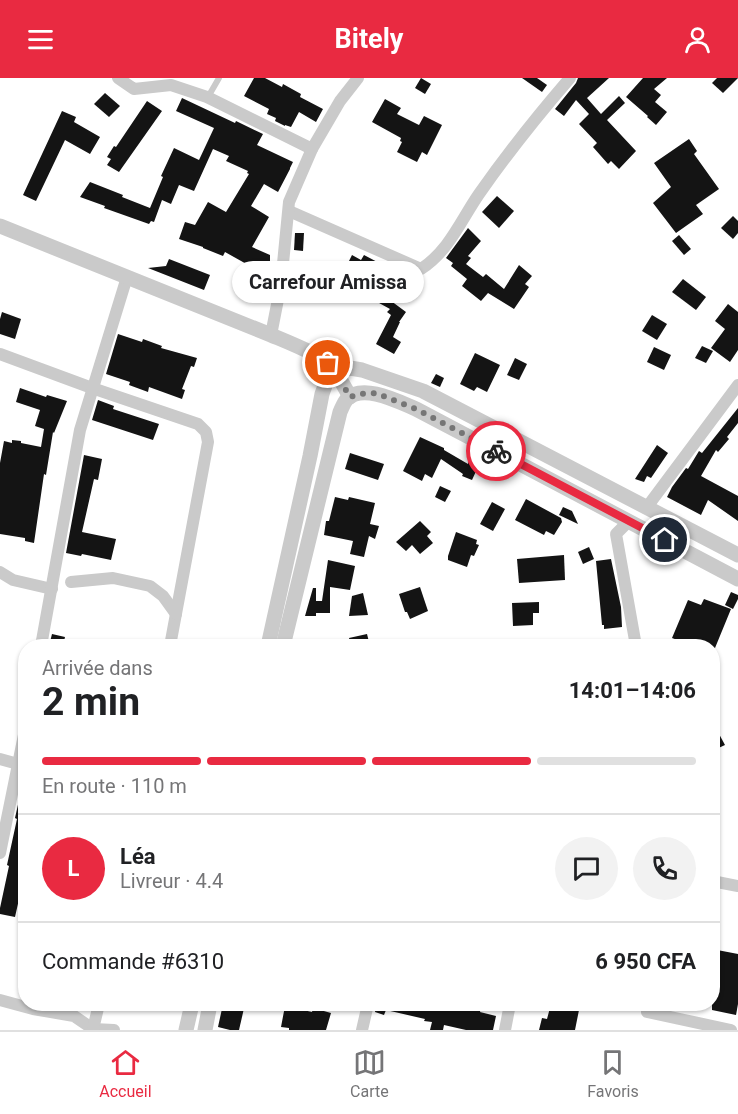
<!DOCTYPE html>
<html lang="fr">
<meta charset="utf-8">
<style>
body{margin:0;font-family:Roboto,sans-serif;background:#f2f2f2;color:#202124;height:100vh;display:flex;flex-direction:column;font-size:22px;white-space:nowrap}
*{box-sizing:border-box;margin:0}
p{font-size:20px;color:#757577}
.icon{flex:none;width:33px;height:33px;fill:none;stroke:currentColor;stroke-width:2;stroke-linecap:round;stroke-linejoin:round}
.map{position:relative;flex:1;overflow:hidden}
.sheet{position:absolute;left:18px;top:561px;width:702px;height:372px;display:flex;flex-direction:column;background:#fff;border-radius:24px;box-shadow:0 2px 4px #0004}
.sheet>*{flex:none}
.pin{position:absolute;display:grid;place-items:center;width:51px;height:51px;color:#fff;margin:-26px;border:3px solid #fff;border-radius:50%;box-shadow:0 2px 6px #0007}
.courier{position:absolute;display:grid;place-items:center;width:60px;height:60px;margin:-30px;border:4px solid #e92a41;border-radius:50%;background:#fff;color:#222;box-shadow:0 2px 8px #0007}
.bubble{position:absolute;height:42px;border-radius:21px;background:#fff;box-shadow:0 2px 4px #0004;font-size:20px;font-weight:700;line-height:42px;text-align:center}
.overview em{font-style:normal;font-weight:700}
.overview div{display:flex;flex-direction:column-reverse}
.overview{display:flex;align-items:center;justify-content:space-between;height:102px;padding:0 24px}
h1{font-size:39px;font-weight:700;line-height:45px}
.bar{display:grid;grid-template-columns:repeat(4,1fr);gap:9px 6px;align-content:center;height:72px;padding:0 24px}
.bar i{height:8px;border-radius:4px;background:#e0e0e0}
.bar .current{background:#e92a41}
.bar p{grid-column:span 4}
.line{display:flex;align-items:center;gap:15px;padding:0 24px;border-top:2px solid #e0e0e0}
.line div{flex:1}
.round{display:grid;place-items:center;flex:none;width:63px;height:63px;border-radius:32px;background:#f2f2f2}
header{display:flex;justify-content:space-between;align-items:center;height:78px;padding:0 24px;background:#e92a41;color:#fff;font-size:27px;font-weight:700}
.menu{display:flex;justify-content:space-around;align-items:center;height:84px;border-top:2px solid #e0e0e0;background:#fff;font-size:16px;color:#757577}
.menu a{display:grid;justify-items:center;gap:3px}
.menu .current{color:#e92a41}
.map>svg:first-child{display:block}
</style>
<header><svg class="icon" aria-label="menu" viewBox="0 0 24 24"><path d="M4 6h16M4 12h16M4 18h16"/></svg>Bitely<svg class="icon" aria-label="person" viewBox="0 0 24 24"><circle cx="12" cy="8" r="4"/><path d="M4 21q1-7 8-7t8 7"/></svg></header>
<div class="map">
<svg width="738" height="952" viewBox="0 0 738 952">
<rect width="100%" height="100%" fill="#fff"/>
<!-- building -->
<g fill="#141414">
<polygon points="254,0 265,0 282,9 283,6 301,16 300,19 323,31 316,44 299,34 291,49 285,47 285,48 275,43 276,40 267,36 269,31 244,18"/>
<polygon points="421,0 431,6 425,16 415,10"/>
<polygon points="522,0 537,0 547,7 542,14"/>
<polygon points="578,0 609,0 587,20 601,36 619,18 625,25 607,42 636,73 619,91 611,83 608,86 593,69 597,65 579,46 589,36 576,22 564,38 555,31 576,5"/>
<polygon points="643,0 667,0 654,11 661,17 655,24 667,34 656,47 647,39 648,38 626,19"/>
<polygon points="717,0 738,0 723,15 712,5"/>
<polygon points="105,15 120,28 109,39 94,26"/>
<polygon points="182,20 235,45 236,43 263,56 257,67 293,84 290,90 290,91 278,114 264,106 251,128 269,139 252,169 270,177 270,185 269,185 263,202 246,197 250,188 225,174 223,178 203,170 203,169 179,161 185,144 195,147 208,124 226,134 249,96 247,95 248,93 226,83 229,78 213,71 194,113 179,107 171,126 162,122 154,144 151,143 149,146 104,130 105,128 80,119 90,104 123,117 122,119 150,130 163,99 161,98 174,70 199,82 214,50 176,33"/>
<polygon points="385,21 401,30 397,36 419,47 424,38 442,47 427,77 422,74 417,84 397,74 402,64 400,63 401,60 372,44"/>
<polygon points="147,23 162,33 119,94 107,87 111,81 107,79 114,68 116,69"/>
<polygon points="62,33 76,39 74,44 100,59 90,76 65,62 36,123 23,117"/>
<polygon points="689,61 697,73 694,76 719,111 696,127 703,136 676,155 653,125 671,109 654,85"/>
<polygon points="497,118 514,133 499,150 482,134"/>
<polygon points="733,138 738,143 738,155 733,161 721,150"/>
<polygon points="468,150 481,163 468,178 471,180 466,186 483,199 486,196 504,211 519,187 532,198 525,206 529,209 514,231 488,215 481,223 462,208 467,201 451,188 453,185 446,180"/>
<polygon points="295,155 304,155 303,173 294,172"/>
<polygon points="679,157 691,171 684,177 672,163"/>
<polygon points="352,177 361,182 364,177 383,187 376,201 389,207 383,217 406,234 399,244 400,244 393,259 401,264 394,276 376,266 391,237 387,234 390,231 339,203"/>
<polygon points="169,181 210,197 204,212 148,190 166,188"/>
<polygon points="683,201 706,219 696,232 672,214"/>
<polygon points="728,226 738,234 738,272 730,284 711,270 725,251 715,243"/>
<polygon points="2,234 21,241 15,261 0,256 0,241"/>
<polygon points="652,237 667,246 657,262 642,253"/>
<polygon points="118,256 142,264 143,261 162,268 161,270 197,280 194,289 191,288 182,311 185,312 182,321 149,309 148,314 129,307 130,304 106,296"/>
<polygon points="702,268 713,273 706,285 695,280"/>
<polygon points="654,269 671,277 664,292 647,284"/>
<polygon points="475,275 500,287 487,314 477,309 474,313 460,306"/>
<polygon points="515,280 527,286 519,302 507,297"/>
<polygon points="436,296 444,300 440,309 431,305"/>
<polygon points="20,310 46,319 47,317 67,323 54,355 53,354 46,397 44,396 34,465 25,463 25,460 0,456 0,385 4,363 12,365 12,362 21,363 21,365 41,369 44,351 35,348 40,332 16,324"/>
<polygon points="98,322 114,328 113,331 159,346 153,362 92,342"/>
<polygon points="738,330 738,345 727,359 729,361 718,374 716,372 701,398 738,418 738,443 708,422 701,437 667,419 672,409 686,390 688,391 699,373 702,375"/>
<polygon points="420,359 444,370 444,372 468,386 468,384 478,389 472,402 462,398 463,396 441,381 432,400 425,396 422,403 403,393"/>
<polygon points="657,367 668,375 651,400 647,398 644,404 635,401"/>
<polygon points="350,375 384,386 378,402 345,391"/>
<polygon points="84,377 102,381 98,402 94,401 82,454 116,461 111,482 82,476 81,478 66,475"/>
<polygon points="440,408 451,413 445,424 435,419"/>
<polygon points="335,419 348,422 349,419 375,425 370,446 379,448 375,461 369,458 364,479 350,476 353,463 324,457 326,443 329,443"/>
<polygon points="526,421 561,440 562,444 554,457 546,453 544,457 515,442"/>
<polygon points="492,424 505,431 493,453 480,446"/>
<polygon points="563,429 572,433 578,446 559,437"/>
<polygon points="420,443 431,454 427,458 433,465 420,476 412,467 406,473 396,464"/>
<polygon points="456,454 477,462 476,466 479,467 474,478 471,477 467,489 448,482 448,478"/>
<polygon points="589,469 594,481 583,486 578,474"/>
<polygon points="564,477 565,502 519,505 517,481"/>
<polygon points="611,481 621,529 622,549 604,551 604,547 602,547 596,483"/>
<polygon points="328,482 355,488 350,512 330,509 330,535 316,535 316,538 305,538 313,510 316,510 316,523 322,523"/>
<polygon points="420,509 428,533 410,541 407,534 405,534 399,516"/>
<polygon points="731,514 738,517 738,521 733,531 725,527"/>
<polygon points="363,515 368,537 349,538 352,518"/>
<polygon points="704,521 731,531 715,570 697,563 695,568 693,568 672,560 688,522 701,527"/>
<polygon points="539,524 539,535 533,535 533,547 513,548 512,525"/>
<polygon points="52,556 65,559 63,568 49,568"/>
<polygon points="367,556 370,568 351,568 349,560"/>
<polygon points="712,643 725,667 712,673"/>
<polygon points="26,691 26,783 22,799 24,799 15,839 0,836 0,830 9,788 7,787 17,741 15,740"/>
<polygon points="712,871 738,876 738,926 736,937 712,932"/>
<polygon points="223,926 245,926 239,952 230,952 218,949"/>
<polygon points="376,926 482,926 480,934 496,938 493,952 466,952 444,947 443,952 430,952 432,944 424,943 425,941 386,932 384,937 375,934"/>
<polygon points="551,926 579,932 575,952 539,952 542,940 547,941"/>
<polygon points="285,928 312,934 313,930 331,935 326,952 289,952 289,950 281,949"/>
</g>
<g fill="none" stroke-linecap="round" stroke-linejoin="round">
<!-- service -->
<polyline stroke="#cacaca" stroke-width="6" points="208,19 219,0"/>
<!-- minor -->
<g stroke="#cacaca" stroke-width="12">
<polyline points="118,0 134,11 171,7 207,19 312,71"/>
<path d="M289 133 421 191C449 173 461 142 479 116 507 76 538 37 570 0"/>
<polyline points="271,257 281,206 289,124 312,71 340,23 358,0"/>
<polyline points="0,276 92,310 198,346 206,354 208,364 170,568"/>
<polyline points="647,429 738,307"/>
<polyline points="629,443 616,456 636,568"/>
<polyline points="0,494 13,502 52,511"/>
<polyline points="71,504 113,500 150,508 163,518 176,536"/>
<polyline points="41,568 80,352 127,199"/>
<polyline points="0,681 18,686"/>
<polyline points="0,775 26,647"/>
<polyline points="712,803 738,808"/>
<polyline points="0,922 33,931 74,938 93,951 114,952"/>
<polyline points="647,934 731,952"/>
<polyline points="93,951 99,926"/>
<polyline points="362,952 368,926"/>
<polyline points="505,952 510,926"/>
</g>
<!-- tertiary -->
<g stroke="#cacaca" stroke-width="15">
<path d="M0 148 271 257C285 263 321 277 330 287 338 296 344 308 350 319"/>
<polyline points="268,568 310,378 322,316 326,305 336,295 350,290 362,292 423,313 738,477"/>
<path d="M283 568 340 334C342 330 344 324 347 321 363 305 399 324 416 331L738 501"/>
<polyline points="186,952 192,926"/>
<polyline points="205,952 210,926"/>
</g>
</g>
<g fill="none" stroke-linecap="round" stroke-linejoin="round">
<!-- done -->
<polyline stroke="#767676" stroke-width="6" stroke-dasharray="0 10.8" points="328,285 336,295 350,319 360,316 376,315 416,331 496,373"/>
<!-- route -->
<polyline stroke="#e92a41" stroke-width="8" points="496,373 665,462"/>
</g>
</svg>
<div class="pin" style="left:328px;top:285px;background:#ea580c"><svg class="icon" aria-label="bag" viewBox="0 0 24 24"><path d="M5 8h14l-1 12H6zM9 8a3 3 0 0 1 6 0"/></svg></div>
<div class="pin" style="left:665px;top:462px;background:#1f2937"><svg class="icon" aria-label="home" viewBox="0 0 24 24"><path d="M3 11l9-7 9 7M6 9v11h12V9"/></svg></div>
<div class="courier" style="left:496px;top:373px"><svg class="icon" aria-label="bike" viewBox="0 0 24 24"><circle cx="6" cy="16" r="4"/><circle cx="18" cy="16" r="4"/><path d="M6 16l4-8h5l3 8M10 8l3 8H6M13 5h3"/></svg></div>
<div class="bubble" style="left:232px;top:183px;width:192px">Carrefour Amissa</div>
<section class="sheet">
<div class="overview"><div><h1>2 min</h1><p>Arrivée dans</p></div><em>14:01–14:06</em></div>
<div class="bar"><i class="current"></i><i class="current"></i><i class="current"></i><i></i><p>En route · 110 m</p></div>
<div class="line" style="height:108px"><b class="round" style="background:#e92a41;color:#fff">L</b><div><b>Léa</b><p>Livreur · 4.4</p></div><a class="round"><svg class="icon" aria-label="chat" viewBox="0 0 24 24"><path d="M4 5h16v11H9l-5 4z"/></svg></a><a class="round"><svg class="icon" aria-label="phone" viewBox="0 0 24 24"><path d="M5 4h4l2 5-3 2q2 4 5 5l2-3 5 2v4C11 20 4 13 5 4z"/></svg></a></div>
<div class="line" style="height:78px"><div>Commande #6310</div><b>6 950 CFA</b></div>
</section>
</div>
<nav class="menu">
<a class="current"><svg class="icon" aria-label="home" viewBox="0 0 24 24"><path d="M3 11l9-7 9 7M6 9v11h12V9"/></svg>Accueil</a>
<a><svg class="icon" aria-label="map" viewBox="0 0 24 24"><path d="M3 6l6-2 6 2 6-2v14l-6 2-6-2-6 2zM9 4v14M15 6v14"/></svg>Carte</a>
<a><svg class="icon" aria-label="saved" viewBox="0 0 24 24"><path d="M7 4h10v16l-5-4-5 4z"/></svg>Favoris</a>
</nav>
